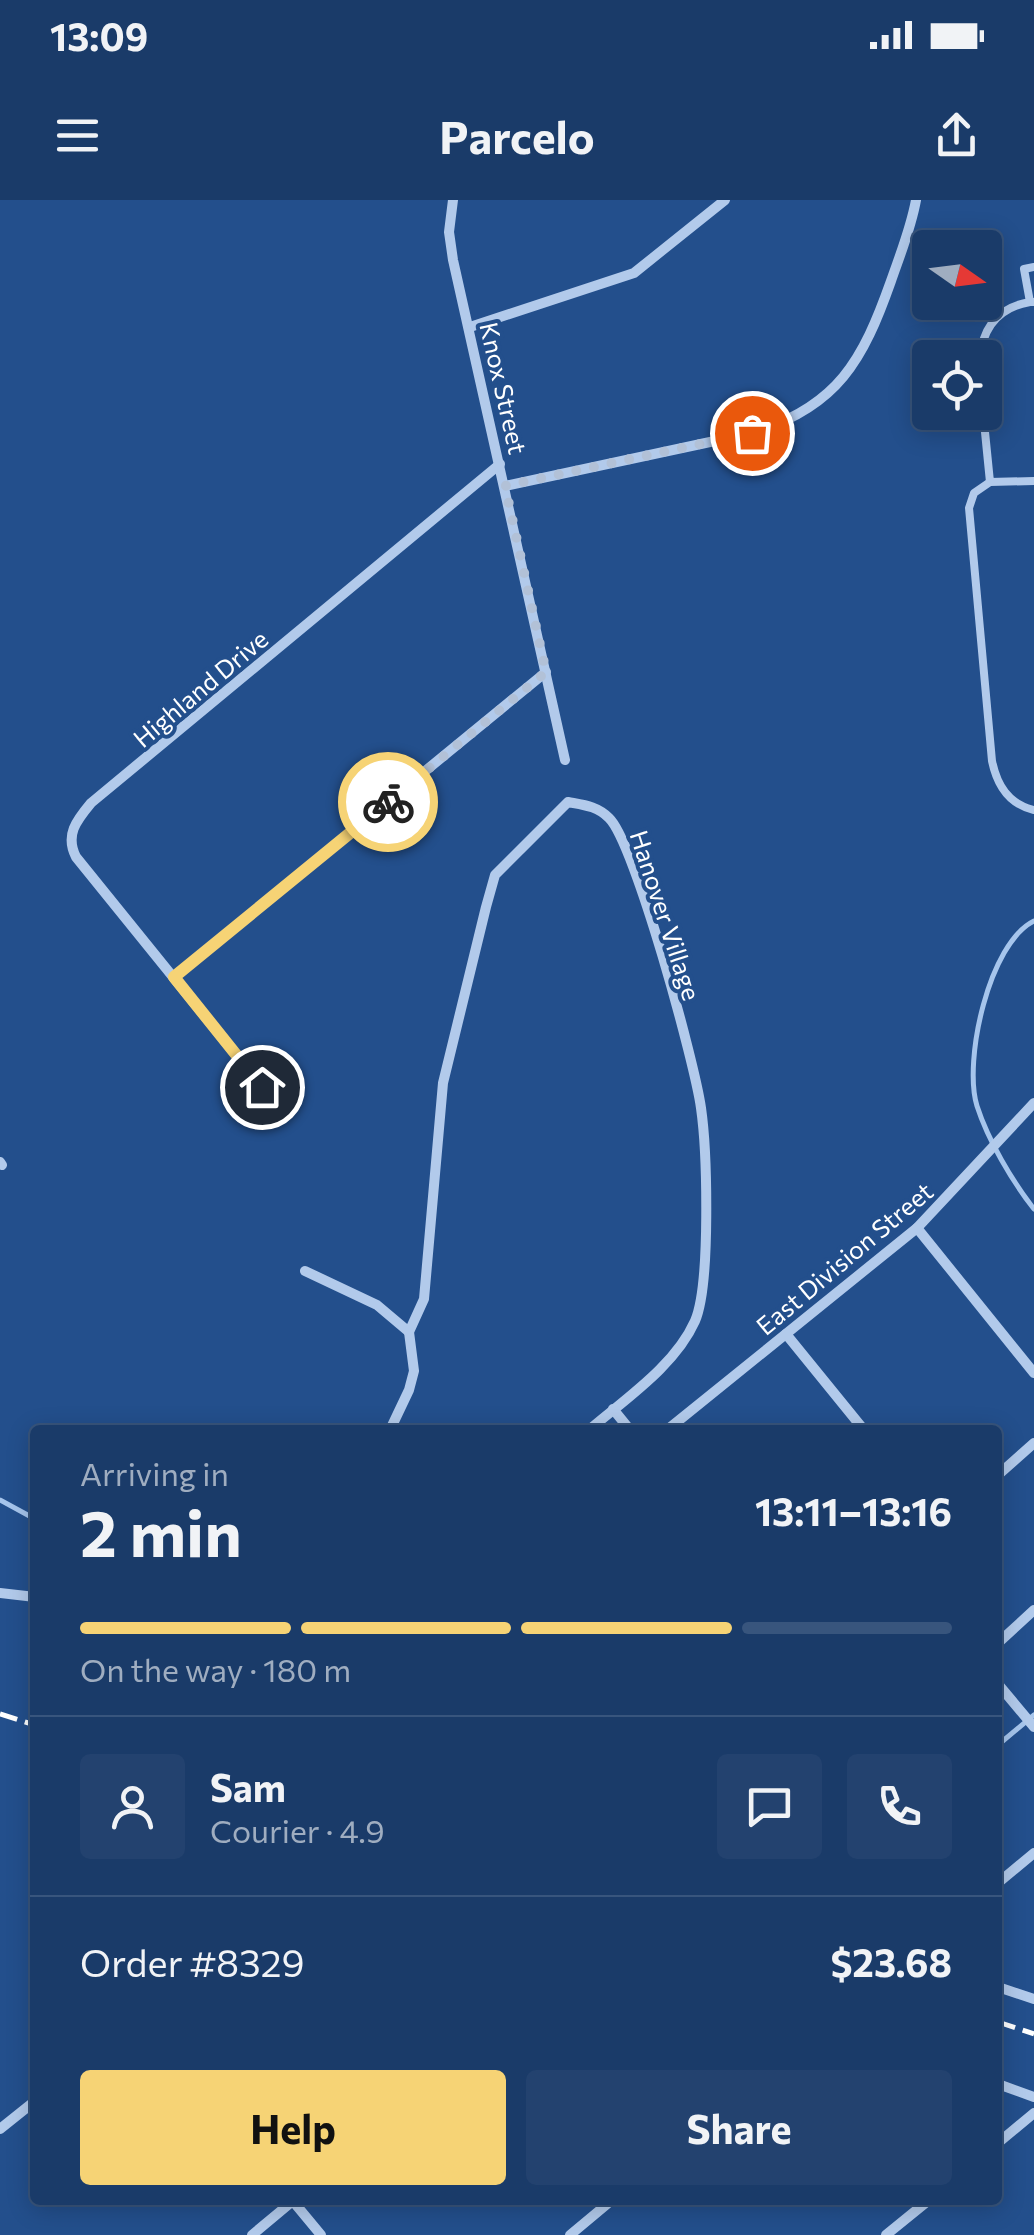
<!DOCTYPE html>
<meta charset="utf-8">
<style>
body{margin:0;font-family:Commissioner,sans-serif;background:#23426f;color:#f1f3f6;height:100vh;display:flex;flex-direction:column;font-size:38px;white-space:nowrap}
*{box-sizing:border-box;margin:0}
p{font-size:32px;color:#9fadc0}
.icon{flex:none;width:55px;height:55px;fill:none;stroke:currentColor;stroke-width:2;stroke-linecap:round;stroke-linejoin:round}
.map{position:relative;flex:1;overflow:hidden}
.side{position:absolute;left:30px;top:1225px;width:972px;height:780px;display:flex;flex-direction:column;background:#1a3b69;border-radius:10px;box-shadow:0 5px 25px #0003,0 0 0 2px #38557d}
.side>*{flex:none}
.needle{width:65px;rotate:104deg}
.buttons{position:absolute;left:912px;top:30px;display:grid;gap:20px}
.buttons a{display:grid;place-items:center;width:90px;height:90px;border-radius:10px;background:#1a3b69;box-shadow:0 5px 25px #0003,0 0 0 2px #38557d;font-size:50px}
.pin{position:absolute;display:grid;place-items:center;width:85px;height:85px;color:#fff;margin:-42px;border:5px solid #fff;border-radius:50%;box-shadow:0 2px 10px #0007}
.courier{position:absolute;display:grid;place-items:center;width:100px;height:100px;margin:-50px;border:8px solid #f6d375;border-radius:50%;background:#fff;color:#222;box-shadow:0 2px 12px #0007}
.summary em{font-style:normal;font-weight:700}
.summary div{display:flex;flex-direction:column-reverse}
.summary{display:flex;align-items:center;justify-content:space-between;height:170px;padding:0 50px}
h1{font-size:65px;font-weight:700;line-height:75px}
.bar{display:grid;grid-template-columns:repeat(4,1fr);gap:15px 10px;align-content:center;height:120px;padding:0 50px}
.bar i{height:12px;border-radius:8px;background:#38557d}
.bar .current{background:#f6d375}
.bar p{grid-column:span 4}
.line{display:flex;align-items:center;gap:25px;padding:0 50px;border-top:2px solid #38557d}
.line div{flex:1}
.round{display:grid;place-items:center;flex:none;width:105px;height:105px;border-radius:10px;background:#23426f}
.action{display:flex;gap:20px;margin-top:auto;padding:20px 50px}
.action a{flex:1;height:115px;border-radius:10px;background:#f6d375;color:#111;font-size:40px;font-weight:700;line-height:115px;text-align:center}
.action a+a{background:#23426f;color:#f1f3f6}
.status{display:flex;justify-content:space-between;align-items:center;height:70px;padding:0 50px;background:#1a3b69;direction:ltr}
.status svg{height:28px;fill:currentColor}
header{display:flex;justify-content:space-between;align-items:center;height:130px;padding:0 50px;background:#1a3b69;font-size:45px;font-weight:700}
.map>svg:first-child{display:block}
</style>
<div class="status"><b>13:09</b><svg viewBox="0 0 49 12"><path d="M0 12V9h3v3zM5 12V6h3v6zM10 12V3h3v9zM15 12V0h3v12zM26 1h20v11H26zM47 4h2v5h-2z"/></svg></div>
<header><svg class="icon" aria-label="menu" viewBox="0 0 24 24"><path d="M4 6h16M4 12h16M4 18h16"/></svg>Parcelo<svg class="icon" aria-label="share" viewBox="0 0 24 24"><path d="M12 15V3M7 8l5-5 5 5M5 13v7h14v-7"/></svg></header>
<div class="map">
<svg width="1034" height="2035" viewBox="0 0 1034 2035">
<rect width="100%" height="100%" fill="#234f8c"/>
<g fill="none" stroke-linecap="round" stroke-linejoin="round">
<!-- stream -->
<g stroke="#a6c5ec" stroke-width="5">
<path d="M1034 721C989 743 963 861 977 906 988 940 1012 981 1034 1009"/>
<polyline points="0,1300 35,1319"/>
<polyline points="998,1545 1034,1515"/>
</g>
<!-- lane -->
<g stroke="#b2caeb" stroke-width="8">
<polyline points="1034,67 1024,69 1030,102 1034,102"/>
<path d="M980 158C983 125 1000 107 1030 102"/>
<polyline points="983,212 990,282 1034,281"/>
<path d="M990 282 974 293 969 308 992 561C997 585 1008 604 1034 610"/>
</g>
<!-- street -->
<g stroke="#b2caeb" stroke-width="10">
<polyline points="453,0 449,32 453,60 565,560"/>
<polyline points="470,127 634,73 725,0"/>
<path d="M505 286 752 233C838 207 863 160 891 81 900 55 911 28 916 0"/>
<polyline points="174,777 546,472"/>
<path d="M262 887 76 657C65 635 76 621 91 603L500 264"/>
<polyline points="0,962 2,965"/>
<polyline points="917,1028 1034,1173"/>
<polyline points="305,1071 377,1105 409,1132"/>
<polyline points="786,1134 864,1230"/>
<polyline points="613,1209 630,1230"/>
<path d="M390 1230 409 1190 414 1171 409 1132 424 1099 443 883 486 707 495 675 568 602C584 605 597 606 609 618 635 643 695 864 701 908 707 950 711 1084 695 1121 675 1166 625 1199 589 1230"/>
<polyline points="667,1230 917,1028 1034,903"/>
<polyline points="998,1275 1034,1243"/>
<polyline points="0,1393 35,1397"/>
<polyline points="998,1443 1034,1410"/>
<polyline points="998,1484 1034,1527"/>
<polyline points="998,1683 1034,1653"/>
<polyline points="998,1787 1034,1799"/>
<polyline points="998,1884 1034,1897"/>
<polyline points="0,1929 35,1901"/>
<polyline points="998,1943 1034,1913"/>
<polyline points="292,2000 321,2035"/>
<polyline points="252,2035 294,2000"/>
<polyline points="570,2035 612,2000"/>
<polyline points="886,2035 929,2000"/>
</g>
<!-- rail -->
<g stroke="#fff" stroke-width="5" stroke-dasharray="18 8" stroke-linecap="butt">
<polyline points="0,1514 35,1525"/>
<polyline points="998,1822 1034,1834"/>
</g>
</g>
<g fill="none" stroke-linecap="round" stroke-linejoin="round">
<!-- done -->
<polyline stroke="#b2c1d7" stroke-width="10" stroke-dasharray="0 18" points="388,602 546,472 505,286 752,233"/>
<!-- route -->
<polyline stroke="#f6d375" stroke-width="12" points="262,887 174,777 388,602"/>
</g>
<g text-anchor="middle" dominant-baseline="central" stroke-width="8" stroke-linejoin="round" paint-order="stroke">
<!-- street labels -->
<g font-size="25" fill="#fff" stroke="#234f8c">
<text transform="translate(504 188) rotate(77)">Knox Street</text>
<text transform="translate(200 488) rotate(-40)">Highland Drive</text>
<text transform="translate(666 715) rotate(72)">Hanover Village</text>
<text transform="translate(844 1058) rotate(-40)">East Division Street</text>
</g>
</g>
</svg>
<div class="buttons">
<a><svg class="needle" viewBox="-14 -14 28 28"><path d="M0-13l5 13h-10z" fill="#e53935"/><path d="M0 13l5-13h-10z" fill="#9fadc0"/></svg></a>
<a><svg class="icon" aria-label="locate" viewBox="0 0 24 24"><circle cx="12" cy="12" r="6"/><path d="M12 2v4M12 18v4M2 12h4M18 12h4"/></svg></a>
</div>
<div class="pin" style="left:752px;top:233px;background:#ea580c"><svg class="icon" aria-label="bag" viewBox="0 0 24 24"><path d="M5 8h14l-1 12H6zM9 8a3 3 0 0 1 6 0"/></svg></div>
<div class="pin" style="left:262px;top:887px;background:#1f2937"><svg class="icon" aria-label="home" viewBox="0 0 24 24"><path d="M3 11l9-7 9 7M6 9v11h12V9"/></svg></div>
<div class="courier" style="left:388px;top:602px"><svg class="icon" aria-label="bike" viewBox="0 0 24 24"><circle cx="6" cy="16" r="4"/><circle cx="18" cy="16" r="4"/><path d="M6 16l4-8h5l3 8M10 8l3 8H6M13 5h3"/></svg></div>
<section class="side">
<div class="summary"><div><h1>2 min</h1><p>Arriving in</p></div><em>13:11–13:16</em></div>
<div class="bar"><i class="current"></i><i class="current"></i><i class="current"></i><i></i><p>On the way · 180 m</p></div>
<div class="line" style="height:180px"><a class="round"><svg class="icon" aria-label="person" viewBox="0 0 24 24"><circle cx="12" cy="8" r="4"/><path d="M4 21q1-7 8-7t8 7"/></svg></a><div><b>Sam</b><p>Courier · 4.9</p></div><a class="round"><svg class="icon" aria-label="chat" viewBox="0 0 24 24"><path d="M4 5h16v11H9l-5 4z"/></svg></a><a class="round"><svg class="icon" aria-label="phone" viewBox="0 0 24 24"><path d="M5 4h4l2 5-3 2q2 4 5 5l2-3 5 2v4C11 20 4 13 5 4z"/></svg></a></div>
<div class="line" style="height:130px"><div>Order #8329</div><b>$23.68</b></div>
<div class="action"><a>Help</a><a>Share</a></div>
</section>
</div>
